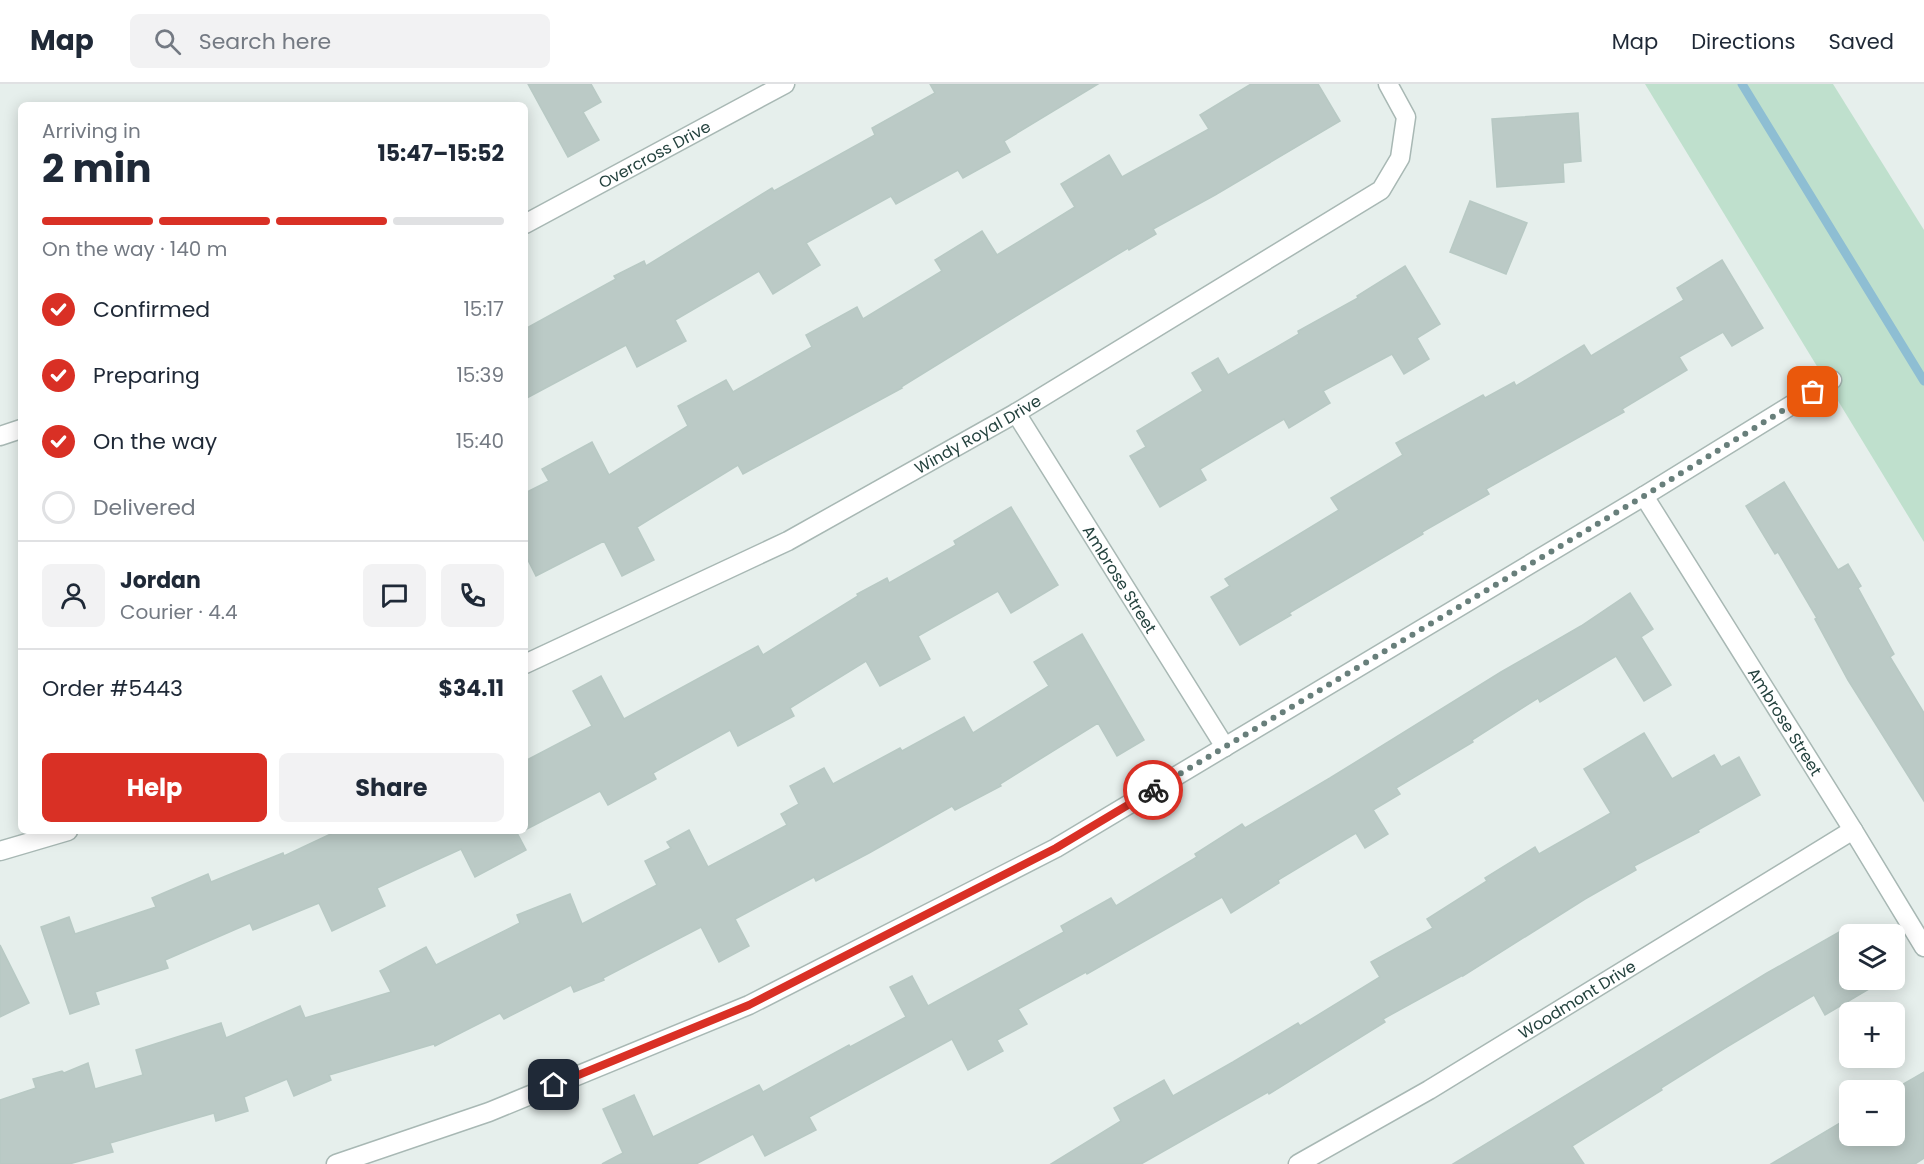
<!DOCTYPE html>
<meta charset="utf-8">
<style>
body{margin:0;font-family:Poppins,sans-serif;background:#f2f2f3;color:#1f2937;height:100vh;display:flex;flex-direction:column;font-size:22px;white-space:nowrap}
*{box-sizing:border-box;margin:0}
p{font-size:20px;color:#747a83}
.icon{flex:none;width:33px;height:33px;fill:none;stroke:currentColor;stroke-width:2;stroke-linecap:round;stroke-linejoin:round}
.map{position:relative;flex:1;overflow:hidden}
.drawer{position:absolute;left:18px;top:18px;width:510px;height:732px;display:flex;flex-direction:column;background:#fff;border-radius:9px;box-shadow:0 3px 15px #0003}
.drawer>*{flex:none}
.controls{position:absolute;left:1839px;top:840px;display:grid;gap:12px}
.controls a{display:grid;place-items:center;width:66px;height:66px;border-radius:9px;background:#fff;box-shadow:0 3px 15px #0003;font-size:30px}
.pin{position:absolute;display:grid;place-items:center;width:51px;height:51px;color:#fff;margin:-26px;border-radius:12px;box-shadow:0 3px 9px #0006}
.courier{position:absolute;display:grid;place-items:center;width:60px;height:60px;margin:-30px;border:4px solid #d93025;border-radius:50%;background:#fff;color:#222;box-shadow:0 2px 8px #0007}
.overview em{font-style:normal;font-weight:700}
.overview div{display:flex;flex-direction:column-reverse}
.overview{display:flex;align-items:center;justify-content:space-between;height:102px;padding:0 24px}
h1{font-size:39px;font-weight:700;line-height:45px}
.bar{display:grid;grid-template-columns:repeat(4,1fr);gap:9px 6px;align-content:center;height:72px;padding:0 24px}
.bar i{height:8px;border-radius:4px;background:#e0e1e3}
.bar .current{background:#d93025}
.bar p{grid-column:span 4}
.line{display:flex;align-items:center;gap:15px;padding:0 24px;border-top:2px solid #e0e1e3}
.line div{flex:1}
.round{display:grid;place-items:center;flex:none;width:63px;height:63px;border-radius:9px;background:#f2f2f3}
ol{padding:0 24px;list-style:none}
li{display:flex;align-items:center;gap:18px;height:66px}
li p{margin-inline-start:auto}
li .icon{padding:6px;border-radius:50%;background:#d93025;color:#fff;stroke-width:4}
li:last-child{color:#747a83}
li i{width:33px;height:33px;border:3px solid #e0e1e3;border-radius:50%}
.primary-button{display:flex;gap:12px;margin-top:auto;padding:12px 24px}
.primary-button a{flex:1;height:69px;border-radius:9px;background:#d93025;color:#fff;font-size:24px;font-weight:700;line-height:69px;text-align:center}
.primary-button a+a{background:#f2f2f3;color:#1f2937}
header{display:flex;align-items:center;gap:36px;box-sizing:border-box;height:84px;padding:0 30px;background:#fff;border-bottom:2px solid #e0e1e3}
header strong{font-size:28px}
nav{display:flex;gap:33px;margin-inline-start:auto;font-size:21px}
.search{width:420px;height:54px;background:#f2f2f3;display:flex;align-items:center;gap:15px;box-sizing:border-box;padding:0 21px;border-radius:9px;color:#747a83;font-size:22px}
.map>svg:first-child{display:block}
</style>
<header>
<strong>Map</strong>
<div class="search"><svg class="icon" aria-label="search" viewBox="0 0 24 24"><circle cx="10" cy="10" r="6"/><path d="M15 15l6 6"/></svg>Search here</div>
<nav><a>Map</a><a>Directions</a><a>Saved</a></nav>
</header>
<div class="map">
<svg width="1924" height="1080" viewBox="0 0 1924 1080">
<rect width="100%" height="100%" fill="#e6efec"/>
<!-- green -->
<polygon fill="#bfe0cd" points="1645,0 1833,0 1924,146 1924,458"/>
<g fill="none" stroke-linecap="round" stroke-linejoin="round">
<!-- stream -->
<polyline stroke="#8ebed3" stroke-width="9" points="1742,0 1924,297"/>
</g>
<!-- building -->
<g fill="#bbcac6" stroke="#b8c9c4" stroke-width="1.5">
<polygon points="528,0 591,0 601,18 583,28 599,56 568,73"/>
<polygon points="930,0 1098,0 1004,57 1010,68 963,94 958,86 896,120 891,112 806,159 820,181 773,210 759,187 675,236 686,257 637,283 626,261 525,315 525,245 616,195 614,192 644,177 646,182 772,104 774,107 875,51 872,44 935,9"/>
<polygon points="1251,0 1318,0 1340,37 1215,111 1153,145 1156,150 1129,166 1128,164 1029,224 901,303 902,304 743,390 738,381 637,443 654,476 622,492 604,457 536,492 525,470 525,409 549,397 542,385 592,358 609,391 688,342 678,322 726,296 733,308 812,263 806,251 857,223 863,235 942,187 935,176 982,147 997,171 1075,123 1061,100 1109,71 1122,93 1209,45 1200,31"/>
<polygon points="1578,29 1581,77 1563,79 1564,98 1497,103 1492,35"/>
<polygon points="1470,117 1527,139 1506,190 1450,168"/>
<polygon points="1722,176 1763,244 1732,262 1723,248 1679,273 1687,286 1622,325 1624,328 1486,405 1489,410 1422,448 1423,450 1289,529 1291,531 1240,561 1211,513 1230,502 1225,495 1339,426 1331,414 1403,371 1396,359 1483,311 1485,314 1514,298 1516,302 1584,261 1591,272 1684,216 1677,204"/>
<polygon points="1405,182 1440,240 1417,254 1429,275 1404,290 1392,270 1323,307 1330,319 1289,344 1284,335 1200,385 1206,396 1160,423 1130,372 1146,363 1137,347 1203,307 1192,289 1218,274 1228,291 1299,250 1298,247 1358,214 1357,212"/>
<polygon points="1784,398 1838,486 1848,480 1861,502 1858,504 1894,570 1890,573 1924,629 1924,717 1848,596 1815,535 1817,534 1778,468 1775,470 1746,422"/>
<polygon points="1011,423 1058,501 1011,529 998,507 918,552 930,575 880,602 866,577 790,624 794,632 738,662 730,646 653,689 656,695 608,721 600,707 525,746 525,677 592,642 573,607 601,592 624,635 758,562 763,571 858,512 857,510 887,494 889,499 956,461 954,457"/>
<polygon points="1630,509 1653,545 1641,553 1671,601 1644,617 1616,572 1540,618 1538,614 1472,656 1473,658 1396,704 1400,710 1373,726 1388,750 1365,764 1356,749 1278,796 1279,799 1231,829 1222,813 1087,890 1086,888 1018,925 1027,940 997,956 1003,967 968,986 952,955 809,1033 816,1046 765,1072 753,1050 696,1080 602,1080 623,1069 603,1025 634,1011 653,1053 759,1001 763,1008 849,961 850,963 906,933 890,903 912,892 928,922 1064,848 1061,842 1111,814 1116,822 1197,773 1195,770 1242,740 1245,744 1330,694 1501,588 1581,542"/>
<polygon points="1082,550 1144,656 1117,672 1098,639 1000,700 1001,702 955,726 952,722 869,769 816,797 814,793 735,835 749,862 719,878 701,843 603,894 604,896 574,908 571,901 504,935 500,929 435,962 434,960 329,991 331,996 294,1012 287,995 244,1013 248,1027 216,1037 214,1029 110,1059 113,1068 69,1080 0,1080 0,1016 36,1004 33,995 62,987 64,989 88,979 95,1005 143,991 136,966 221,939 226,954 300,922 305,934 391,908 380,887 426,863 436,881 520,839 517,831 570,810 582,840 657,801 645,777 671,764 667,758 689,746 708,783 787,741 781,730 799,720 790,702 824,684 833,700 900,664 902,667 964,633 973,649 1049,602 1034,578"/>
<polygon points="1644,649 1672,695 1714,671 1721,683 1739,673 1760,711 1698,746 1699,748 1634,782 1636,786 1585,815 1463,892 1463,891 1383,935 1385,938 1269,1010 1268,1008 1141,1080 1051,1080 1121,1037 1114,1024 1164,996 1173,1012 1233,978 1298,939 1300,942 1380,893 1371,878 1433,844 1427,835 1487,797 1485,794 1535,763 1539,770 1611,729 1584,685"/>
<polygon points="337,747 516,747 526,766 475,793 461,765 377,804 385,822 332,847 319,819 253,846 250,839 165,876 168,884 95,908 99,920 70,930 41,843 69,833 75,850 156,823 152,814 208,790 211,798 283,769 284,772"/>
<polygon points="1841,847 1850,861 1850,896 1870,896 1874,902 1825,931 1814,911 1725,964 1661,1004 1662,1006 1572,1062 1584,1080 1453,1080 1767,889"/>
<polygon points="0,861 29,919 0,933"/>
<polygon points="1924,988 1924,1074 1915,1080 1771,1080 1850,1033 1850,1052 1894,1052 1894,1006 1893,1006"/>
</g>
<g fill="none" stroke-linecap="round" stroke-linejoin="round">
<!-- street casing -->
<g stroke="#a8b8b4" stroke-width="21">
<g id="street">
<path id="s1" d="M525 140 785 0"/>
<path id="s2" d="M1016 329 1225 663"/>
<polyline points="0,352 21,345"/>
<path id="s3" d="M1644 412 1853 746 1924 863"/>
<path id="s4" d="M525 580 788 457 1016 329 1381 106 1400 74 1406 33 1388 0"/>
<polyline points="0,767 68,747"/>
<polyline points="336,1080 489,1028 749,921 1056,764 1644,412 1832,296"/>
<path id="s5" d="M1298 1080 1429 1006 1853 746"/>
</g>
</g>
<!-- street -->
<use href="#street" stroke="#fff" stroke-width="18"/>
</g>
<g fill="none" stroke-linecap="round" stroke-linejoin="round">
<!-- done -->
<polyline stroke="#687f7b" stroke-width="6" stroke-dasharray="0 10.8" points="1153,706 1644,412 1813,308"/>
<!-- route -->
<polyline stroke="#d93025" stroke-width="8" points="554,1001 749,921 1056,764 1153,706"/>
</g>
<g text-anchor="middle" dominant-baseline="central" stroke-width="4.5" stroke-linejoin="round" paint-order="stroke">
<!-- street labels -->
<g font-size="16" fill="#24423e" stroke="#f7fbf9">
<text stroke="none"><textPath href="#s1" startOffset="147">Overcross Drive</textPath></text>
<text stroke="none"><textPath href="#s4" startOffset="508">Windy Royal Drive</textPath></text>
<text stroke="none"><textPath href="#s2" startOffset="196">Ambrose Street</textPath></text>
<text stroke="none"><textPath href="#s3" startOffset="266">Ambrose Street</textPath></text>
<text stroke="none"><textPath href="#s5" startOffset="324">Woodmont Drive</textPath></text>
</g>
</g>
</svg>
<div class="controls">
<a><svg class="icon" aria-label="layers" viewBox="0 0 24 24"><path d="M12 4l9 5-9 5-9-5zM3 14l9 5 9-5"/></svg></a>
<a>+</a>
<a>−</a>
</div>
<div class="pin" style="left:1813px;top:308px;background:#ea580c"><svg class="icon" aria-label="bag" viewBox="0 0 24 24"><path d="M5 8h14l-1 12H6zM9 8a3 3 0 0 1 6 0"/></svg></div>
<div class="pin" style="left:554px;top:1001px;background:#1f2937"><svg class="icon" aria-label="home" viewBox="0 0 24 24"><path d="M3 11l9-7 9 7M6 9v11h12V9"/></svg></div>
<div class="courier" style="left:1153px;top:706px"><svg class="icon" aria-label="bike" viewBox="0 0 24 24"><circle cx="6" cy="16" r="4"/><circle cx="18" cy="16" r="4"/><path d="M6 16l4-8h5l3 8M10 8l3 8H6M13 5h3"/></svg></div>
<section class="drawer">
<div class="overview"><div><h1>2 min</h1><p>Arriving in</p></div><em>15:47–15:52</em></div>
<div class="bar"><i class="current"></i><i class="current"></i><i class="current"></i><i></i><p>On the way · 140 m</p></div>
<ol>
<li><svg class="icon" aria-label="check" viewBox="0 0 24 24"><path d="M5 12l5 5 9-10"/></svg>Confirmed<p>15:17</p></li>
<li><svg class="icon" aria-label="check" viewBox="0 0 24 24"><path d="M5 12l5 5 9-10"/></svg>Preparing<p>15:39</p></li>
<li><svg class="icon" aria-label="check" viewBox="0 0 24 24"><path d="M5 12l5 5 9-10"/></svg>On the way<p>15:40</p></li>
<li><i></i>Delivered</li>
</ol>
<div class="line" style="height:108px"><a class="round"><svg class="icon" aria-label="person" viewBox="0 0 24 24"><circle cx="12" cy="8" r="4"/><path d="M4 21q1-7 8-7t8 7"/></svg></a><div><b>Jordan</b><p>Courier · 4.4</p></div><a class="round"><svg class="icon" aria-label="chat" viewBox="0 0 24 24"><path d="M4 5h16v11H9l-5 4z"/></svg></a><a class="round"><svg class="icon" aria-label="phone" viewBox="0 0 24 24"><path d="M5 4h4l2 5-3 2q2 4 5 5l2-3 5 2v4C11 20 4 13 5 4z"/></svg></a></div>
<div class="line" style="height:78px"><div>Order #5443</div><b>$34.11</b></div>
<div class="primary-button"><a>Help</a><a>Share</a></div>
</section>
</div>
